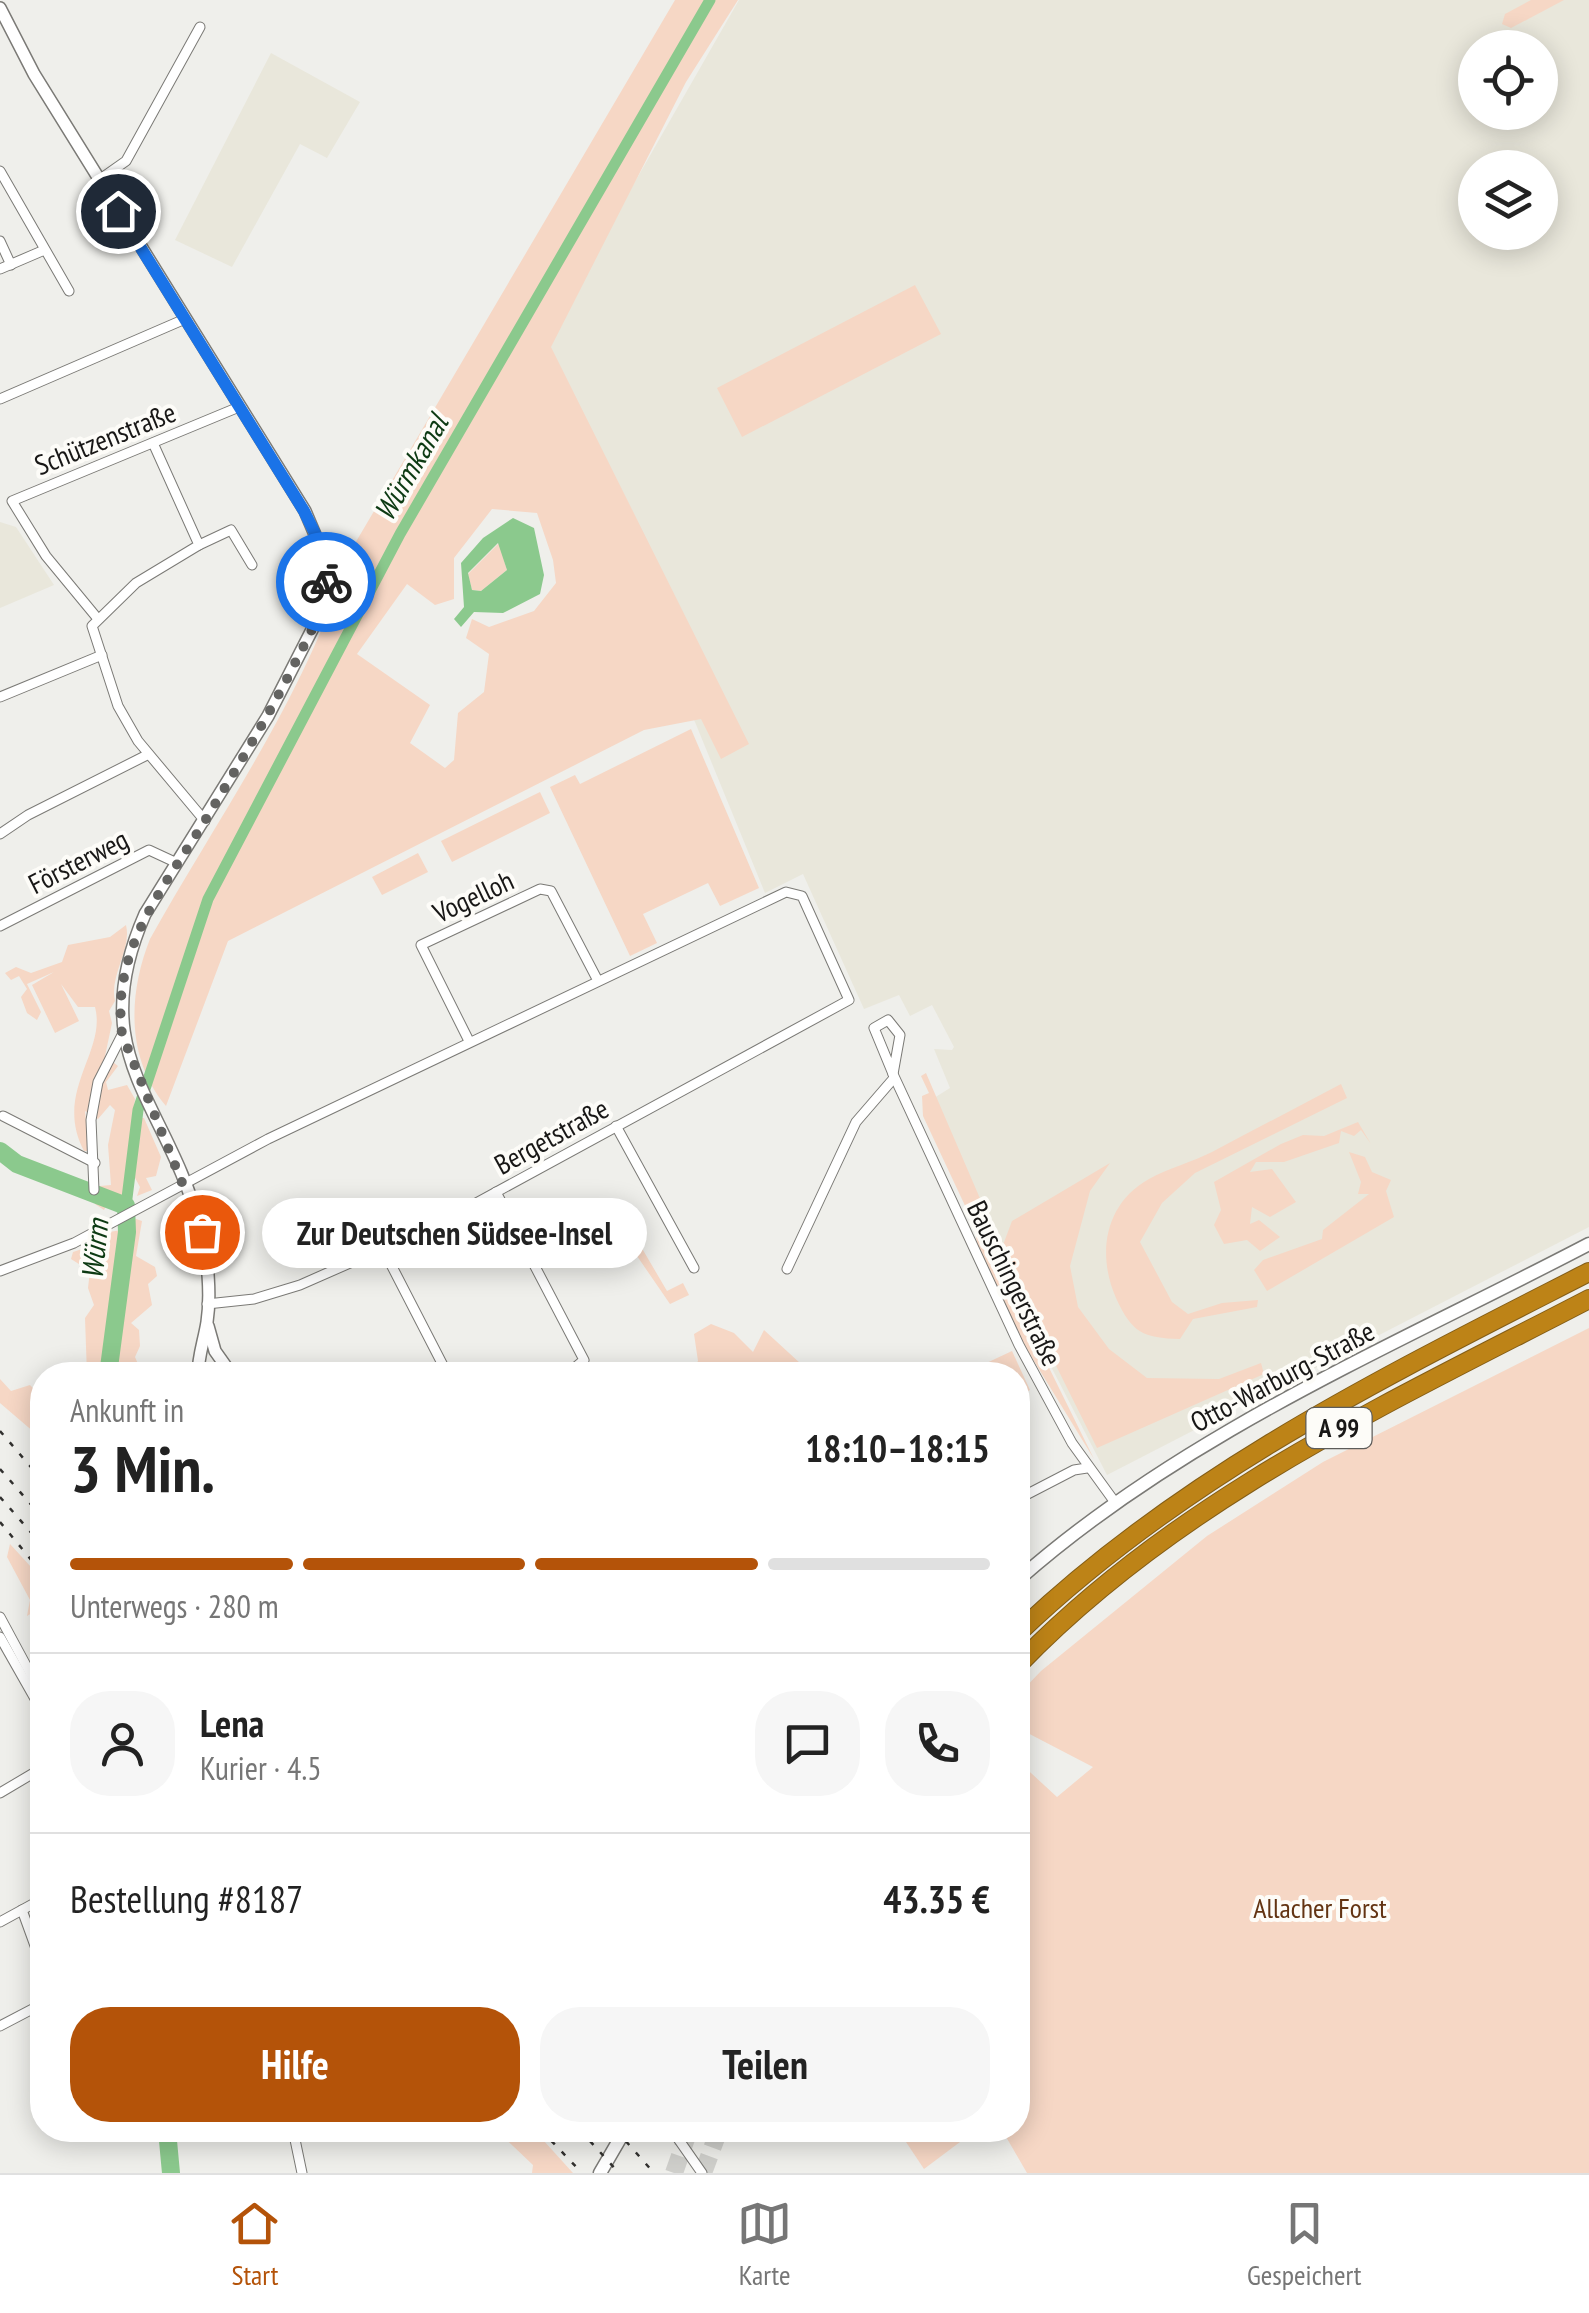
<!DOCTYPE html>
<html lang="de">
<meta charset="utf-8">
<style>
body{margin:0;font-family:"PT Sans Narrow",sans-serif;background:#f6f6f6;color:#222;height:100vh;display:flex;flex-direction:column;font-size:38px;white-space:nowrap}
*{box-sizing:border-box;margin:0}
p{font-size:32px;color:#767676}
.icon{flex:none;width:55px;height:55px;fill:none;stroke:currentColor;stroke-width:2;stroke-linecap:round;stroke-linejoin:round}
.map{position:relative;flex:1;overflow:hidden}
.side{position:absolute;left:30px;top:1362px;width:1000px;height:780px;display:flex;flex-direction:column;background:#fff;border-radius:40px;box-shadow:0 5px 25px #0003}
.side>*{flex:none}
.buttons{position:absolute;left:1458px;top:30px;display:grid;gap:20px}
.buttons a{display:grid;place-items:center;width:100px;height:100px;border-radius:50%;background:#fff;box-shadow:0 5px 25px #0003;font-size:50px}
.pin{position:absolute;display:grid;place-items:center;width:85px;height:85px;color:#fff;margin:-42px;border:5px solid #fff;border-radius:50%;box-shadow:0 2px 10px #0007}
.courier{position:absolute;display:grid;place-items:center;width:100px;height:100px;margin:-50px;border:8px solid #1a73e8;border-radius:50%;background:#fff;color:#222;box-shadow:0 2px 12px #0007}
.bubble{position:absolute;height:70px;border-radius:35px;background:#fff;box-shadow:0 5px 25px #0003;font-size:32px;font-weight:700;line-height:70px;text-align:center}
.head em{font-style:normal;font-weight:700}
.head div{display:flex;flex-direction:column-reverse}
.head{display:flex;align-items:center;justify-content:space-between;height:170px;padding:0 40px}
h1{font-size:65px;font-weight:700;line-height:75px}
.bar{display:grid;grid-template-columns:repeat(4,1fr);gap:15px 10px;align-content:center;height:120px;padding:0 40px}
.bar i{height:12px;border-radius:8px;background:#e0e0e0}
.bar .selected{background:#b45309}
.bar p{grid-column:span 4}
.line{display:flex;align-items:center;gap:25px;padding:0 40px;border-top:2px solid #e0e0e0}
.line div{flex:1}
.round{display:grid;place-items:center;flex:none;width:105px;height:105px;border-radius:40px;background:#f6f6f6}
.button{display:flex;gap:20px;margin-top:auto;padding:20px 40px}
.button a{flex:1;height:115px;border-radius:40px;background:#b45309;color:#fff;font-size:40px;font-weight:700;line-height:115px;text-align:center}
.button a+a{background:#f6f6f6;color:#222}
.tabs{display:flex;justify-content:space-around;align-items:center;height:140px;border-top:2px solid #e0e0e0;background:#fff;font-size:28px;color:#767676}
.tabs a{display:grid;justify-items:center;gap:5px}
.tabs .selected{color:#b45309}
.map>svg:first-child{display:block}
</style>
<div class="map">
<svg width="1589" height="2173" viewBox="0 0 1589 2173">
<rect width="100%" height="100%" fill="#efefeb"/>
<!-- built -->
<g fill="#e9e7db" fill-rule="evenodd">
<path d="M739 0H1589V1227L1107 1475 995 1258 991 1224 934 1098 950 1088 934 1049 952 1050 954 1047 932 1005 910 1016 899 995 864 1009 803 874 765 893 541 346ZM1475 48H1540V112H1475ZM1475 168H1540V232H1475Z"/>
<polygon points="271,53 360,102 327,158 300,144 232,267 175,240"/>
<polygon points="0,522 16,527 54,585 0,608"/>
</g>
<!-- green -->
<g fill="#f6d7c5" fill-rule="evenodd">
<path d="M675 0H738L686 82 551 347 749 744 721 759 701 719 644 730 228 941 166 1106C126 1059 128 994 150 939 216 820 311 688 347 557ZM492 509 537 513 553 560 556 583 534 611 489 627 472 619 466 638 489 654 484 692 458 713 454 760 445 768 410 743 430 705 357 654 407 584 435 605 454 599V558Z"/>
<polygon points="1531,0 1564,0 1511,28 1502,24 1505,14"/>
<polygon points="915,285 941,334 742,437 717,388"/>
<polygon points="499,543 507,570 481,591 472,590 468,574"/>
<polygon points="691,729 759,888 720,906 708,883 643,914 657,943 630,956 550,787 575,775 580,784"/>
<polygon points="540,792 550,813 452,862 441,841"/>
<polygon points="418,853 428,872 382,895 372,877"/>
<path d="M126 925C132 950 109 975 115 1001L109 1011 112 1023 105 1056 118 1066 106 1082 108 1090 127 1085 135 1099 133 1118H144L161 1157 156 1176 146 1178 152 1190 137 1196 140 1187 134 1176 120 1198H110L104 1210 95 1204 100 1186 111 1185 108 1145 115 1110 110 1105 98 1119 85 1111 89 1151H84C53 1092 107 1052 95 1007H78L61 984 79 1021 55 1033 32 985 54 972 27 984 41 1012 37 1020 27 1013 21 997 27 989 19 976 11 980 5 973 16 967 31 973 62 962 68 945 110 937Z"/>
<polygon points="926,1073 991,1224 995,1258 1094,1459 1026,1348 977,1244 975,1227 923,1116 922,1096 929,1093 921,1076"/>
<path d="M1341 1084 1347 1098 1195 1173 1162 1203 1140 1242 1172 1302 1188 1314 1222 1303 1258 1300 1257 1307 1193 1319 1180 1339C1143 1338 1132 1333 1116 1298 1097 1255 1104 1204 1149 1179 1169 1168 1192 1162 1212 1152 1255 1129 1298 1107 1341 1084Z"/>
<polygon points="1358,1122 1371,1144 1361,1130 1354,1136 1341,1131 1339,1143 1284,1162 1256,1162 1250,1172 1272,1169 1296,1202 1270,1217 1252,1207 1250,1224 1259,1220 1280,1237 1260,1251 1247,1240 1224,1244 1214,1225 1221,1210 1214,1182 1281,1144 1303,1135 1324,1136"/>
<polygon points="1349,1152 1365,1157 1372,1172 1391,1180 1386,1191 1394,1217 1267,1291 1254,1270 1263,1260 1322,1239 1323,1230 1369,1194 1358,1194 1361,1182"/>
<polygon points="1110,1163 1090,1191 1070,1266 1078,1307 1109,1349 1147,1378 1219,1379 1261,1363 1264,1374 1097,1448 1000,1253 1012,1221"/>
<polygon points="613,1199 667,1291 683,1283 689,1295 670,1304 602,1205"/>
<polygon points="133,1218 142,1221 136,1256 155,1267 157,1276 148,1284 152,1305 131,1323 139,1330 140,1346 135,1357 141,1371 123,1375 112,1368 107,1375 87,1375 85,1318 94,1305 88,1288 90,1271 71,1259 73,1252 85,1248 96,1234 122,1230"/>
<polygon points="711,1324 734,1333 753,1352 764,1330 813,1375 689,1375 698,1361 694,1334"/>
<polygon points="1589,1328 1589,2173 1027,2173 1002,2130 1018,2130 1018,1761 1057,1797 1093,1767 1018,1728 1018,1695 1041,1671 1207,1536 1323,1462"/>
<polygon points="1012,1351 1030,1390 1018,1396 1018,1375 961,1375"/>
<polygon points="0,1379 11,1391 30,1385 42,1397 42,1439 0,1403"/>
<polygon points="10,1544 42,1579 42,1607 27,1616 30,1600 7,1557"/>
<polygon points="496,2130 534,2130 573,2173 532,2173 533,2165"/>
<polygon points="898,2130 976,2130 924,2169"/>
</g>
<!-- water -->
<path fill="#8bc98d" fill-rule="evenodd" d="M513 518 534 528 544 575 540 594 503 613 474 612 461 627 454 619 464 607 461 563 483 538ZM498 543 507 570 481 591 472 590 468 573Z"/>
<g fill="none" stroke-linecap="round" stroke-linejoin="round">
<!-- canal -->
<polyline stroke="#8bc98d" stroke-width="11" points="126,1206 138,1110 208,899 400,534 710,0"/>
<!-- river -->
<g stroke="#8bc98d" stroke-width="18">
<polyline points="0,1151 17,1164 126,1206 127,1232 108,1375"/>
<polyline points="167,2130 171,2173"/>
</g>
<!-- motorway-tunnel -->
<g stroke="#cfcfcb" stroke-width="18" stroke-dasharray="18 9" stroke-linecap="butt">
<polyline points="674,2173 689,2130"/>
<polyline points="703,2173 719,2130"/>
</g>
<!-- minor casing -->
<g stroke="#7b7a76" stroke-width="11">
<g id="minor">
<polyline points="0,171 69,291"/>
<polyline points="99,180 126,161 200,27"/>
<polyline points="0,241 11,265"/>
<polyline points="0,269 42,251"/>
<polyline points="0,399 185,319"/>
<polyline points="153,443 199,545 136,583 92,626 118,706 138,741 205,821"/>
<polyline points="199,545 231,530 252,565"/>
<polyline points="98,619 46,556 12,501 239,407"/>
<polyline points="0,697 102,655"/>
<polyline points="0,834 28,815 147,755"/>
<polyline points="0,926 149,850 177,863"/>
<polygon points="888,1020 900,1035 893,1074 874,1028"/>
<polyline points="469,1041 421,945 540,889 551,891 597,979"/>
<polyline points="893,1074 1019,1345 1072,1443 1114,1501"/>
<polyline points="3,1116 95,1163"/>
<polyline points="616,1126 694,1268"/>
<polyline points="94,1190 91,1120 98,1082 122,1035"/>
<polyline points="496,1192 584,1360 566,1375"/>
<polyline points="383,1249 448,1375"/>
<polyline points="787,1269 856,1122 894,1078"/>
<polyline points="0,1271 74,1243 268,1139 786,892 802,896 849,1000 434,1226 300,1285 254,1299 207,1304"/>
<polyline points="1018,1499 1074,1470 1087,1468"/>
<polyline points="0,1617 42,1695"/>
<polyline points="0,1637 42,1711"/>
<polyline points="0,1793 42,1768"/>
<polyline points="22,1910 42,1965"/>
<polyline points="0,1922 42,1899"/>
<polyline points="0,2026 42,2004"/>
<polyline points="293,2130 302,2173"/>
<polyline points="672,2130 702,2173"/>
</g>
</g>
<!-- tertiary casing -->
<g stroke="#7b7a76" stroke-width="14">
<g id="tertiary">
<path d="M0 8 34 74 305 511 327 563 318 618 268 716 145 914C82 1058 168 1100 201 1231 208 1258 211 1295 207 1322 204 1341 198 1356 198 1375"/>
<polyline points="208,1326 215,1351 232,1375"/>
</g>
</g>
<!-- secondary casing -->
<g stroke="#7b7a76" stroke-width="15">
<g id="secondary">
<path d="M1018 1580C1184 1433 1394 1346 1589 1244"/>
<polyline points="600,2173 625,2130"/>
</g>
</g>
<!-- motorway casing -->
<g stroke="#835d17" stroke-width="20">
<g id="motorway">
<path d="M1018 1633C1184 1474 1386 1376 1589 1272"/>
<path d="M1018 1665C1178 1499 1387 1404 1589 1299"/>
</g>
</g>
<!-- minor -->
<use href="#minor" stroke="#fff" stroke-width="9"/>
<!-- tertiary -->
<use href="#tertiary" stroke="#fff" stroke-width="11"/>
<!-- secondary -->
<use href="#secondary" stroke="#fff" stroke-width="12"/>
<!-- motorway -->
<use href="#motorway" stroke="#bd8317" stroke-width="18"/>
<!-- rail -->
<g stroke="#32312f" stroke-width="2.5" stroke-dasharray="5 10" stroke-linecap="butt">
<polyline points="0,1431 42,1480"/>
<polyline points="0,1469 42,1517"/>
<polyline points="0,1497 42,1545"/>
<polyline points="0,1522 42,1573"/>
<polyline points="541,2130 582,2173"/>
<polyline points="580,2130 619,2173"/>
<polyline points="616,2130 654,2173"/>
</g>
</g>
<g fill="none" stroke-linecap="round" stroke-linejoin="round">
<!-- done -->
<path stroke="#636361" stroke-width="10" stroke-dasharray="0 18" d="M202 1232 122 1034C111 949 164 888 206 819 236 769 267 719 293 667 307 639 323 613 326 582"/>
<!-- route -->
<polyline stroke="#1a73e8" stroke-width="12" points="118,211 304,511 323,550 326,582"/>
</g>
<g text-anchor="middle" dominant-baseline="central" stroke-width="8" stroke-linejoin="round" paint-order="stroke">
<!-- shield labels -->
<rect fill="#fdfcf8" stroke="#5d5c5a" stroke-width="2.5" x="1306.5" y="1408" width="65" height="40" rx="8"/>
<g font-size="25" font-weight="bold" fill="#181716">
<text x="1339" y="1428">A 99</text>
</g>
<!-- street labels -->
<g font-size="28" fill="#181716" stroke="#fdfcf8">
<text transform="translate(105 438) rotate(-22)">Schützenstraße</text>
<text transform="translate(78 861) rotate(-27)">Försterweg</text>
<text transform="translate(473 896) rotate(-25)">Vogelloh</text>
<text transform="translate(551 1136) rotate(-29)">Bergetstraße</text>
<text transform="translate(1015 1283) rotate(64)">Bauschingerstraße</text>
<text transform="translate(1282 1376) rotate(-28)">Otto-Warburg-Straße</text>
</g>
<!-- park labels -->
<g font-size="28" fill="#633413" stroke="#fdfcf8">
<text x="1320" y="1907">Allacher Forst</text>
</g>
<!-- water labels -->
<g font-size="30" font-style="italic" fill="#0d3a13" stroke="#fdfcf8">
<text transform="translate(410 467) rotate(-60)">Würmkanal</text>
<text transform="translate(94 1249) rotate(-84)">Würm</text>
</g>
</g>
</svg>
<div class="buttons">
<a><svg class="icon" aria-label="locate" viewBox="0 0 24 24"><circle cx="12" cy="12" r="6"/><path d="M12 2v4M12 18v4M2 12h4M18 12h4"/></svg></a>
<a><svg class="icon" aria-label="layers" viewBox="0 0 24 24"><path d="M12 4l9 5-9 5-9-5zM3 14l9 5 9-5"/></svg></a>
</div>
<div class="pin" style="left:202px;top:1232px;background:#ea580c"><svg class="icon" aria-label="bag" viewBox="0 0 24 24"><path d="M5 8h14l-1 12H6zM9 8a3 3 0 0 1 6 0"/></svg></div>
<div class="pin" style="left:118px;top:211px;background:#1f2937"><svg class="icon" aria-label="home" viewBox="0 0 24 24"><path d="M3 11l9-7 9 7M6 9v11h12V9"/></svg></div>
<div class="courier" style="left:326px;top:582px"><svg class="icon" aria-label="bike" viewBox="0 0 24 24"><circle cx="6" cy="16" r="4"/><circle cx="18" cy="16" r="4"/><path d="M6 16l4-8h5l3 8M10 8l3 8H6M13 5h3"/></svg></div>
<div class="bubble" style="left:262px;top:1198px;width:385px">Zur Deutschen Südsee-Insel</div>
<section class="side">
<div class="head"><div><h1>3 Min.</h1><p>Ankunft in</p></div><em>18:10–18:15</em></div>
<div class="bar"><i class="selected"></i><i class="selected"></i><i class="selected"></i><i></i><p>Unterwegs · 280 m</p></div>
<div class="line" style="height:180px"><a class="round"><svg class="icon" aria-label="person" viewBox="0 0 24 24"><circle cx="12" cy="8" r="4"/><path d="M4 21q1-7 8-7t8 7"/></svg></a><div><b>Lena</b><p>Kurier · 4.5</p></div><a class="round"><svg class="icon" aria-label="chat" viewBox="0 0 24 24"><path d="M4 5h16v11H9l-5 4z"/></svg></a><a class="round"><svg class="icon" aria-label="phone" viewBox="0 0 24 24"><path d="M5 4h4l2 5-3 2q2 4 5 5l2-3 5 2v4C11 20 4 13 5 4z"/></svg></a></div>
<div class="line" style="height:130px"><div>Bestellung #8187</div><b>43.35 €</b></div>
<div class="button"><a>Hilfe</a><a>Teilen</a></div>
</section>
</div>
<nav class="tabs">
<a class="selected"><svg class="icon" aria-label="home" viewBox="0 0 24 24"><path d="M3 11l9-7 9 7M6 9v11h12V9"/></svg>Start</a>
<a><svg class="icon" aria-label="map" viewBox="0 0 24 24"><path d="M3 6l6-2 6 2 6-2v14l-6 2-6-2-6 2zM9 4v14M15 6v14"/></svg>Karte</a>
<a><svg class="icon" aria-label="saved" viewBox="0 0 24 24"><path d="M7 4h10v16l-5-4-5 4z"/></svg>Gespeichert</a>
</nav>
